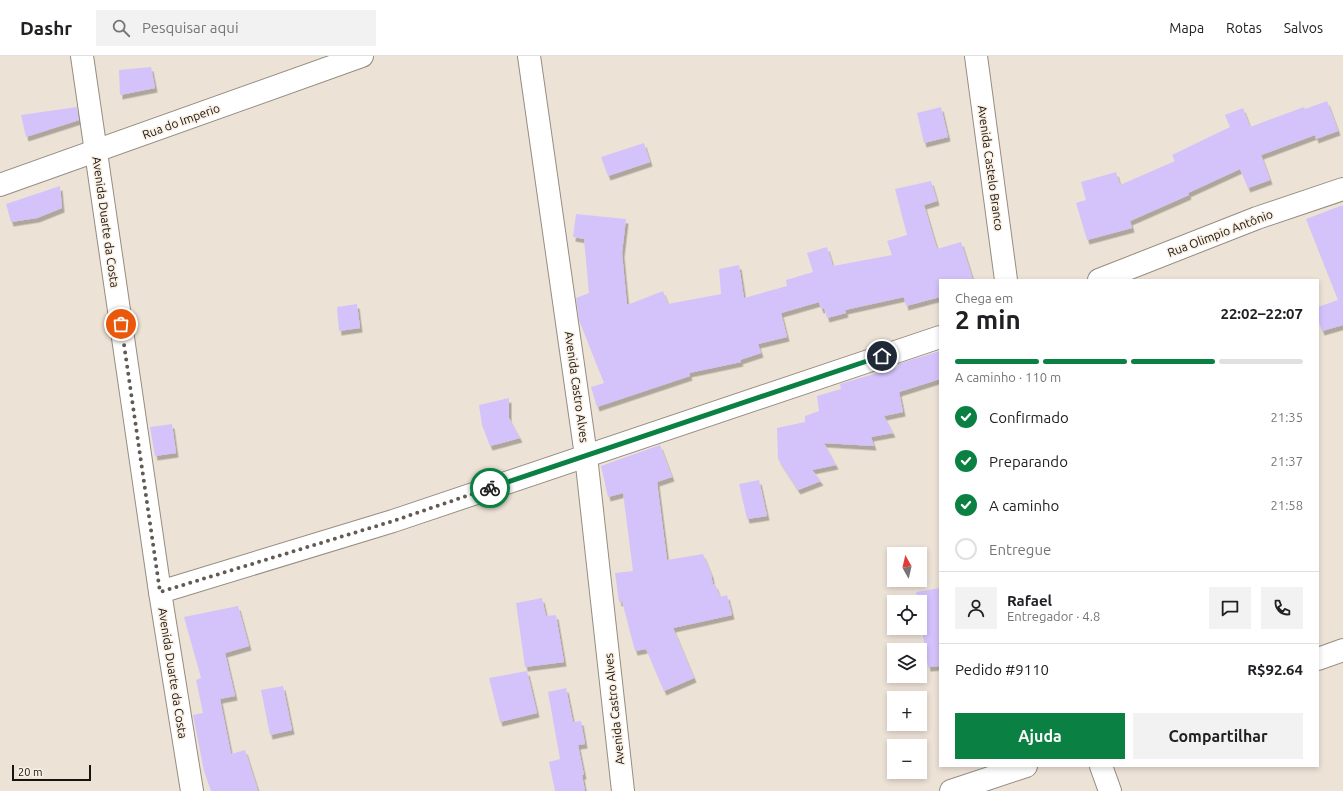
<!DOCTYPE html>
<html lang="pt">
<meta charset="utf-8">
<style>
body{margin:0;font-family:Ubuntu,sans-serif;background:#f2f2f2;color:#202124;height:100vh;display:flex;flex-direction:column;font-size:15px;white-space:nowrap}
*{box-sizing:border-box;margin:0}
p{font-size:13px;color:#757577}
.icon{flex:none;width:22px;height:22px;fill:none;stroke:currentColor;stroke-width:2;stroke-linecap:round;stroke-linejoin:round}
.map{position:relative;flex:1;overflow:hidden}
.panel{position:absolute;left:939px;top:223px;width:380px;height:488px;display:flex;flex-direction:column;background:#fff;border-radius:0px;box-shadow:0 2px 6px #0003}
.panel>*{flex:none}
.needle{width:26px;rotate:352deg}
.fabs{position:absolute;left:887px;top:491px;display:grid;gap:8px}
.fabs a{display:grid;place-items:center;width:40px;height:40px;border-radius:0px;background:#fff;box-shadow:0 2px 6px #0003;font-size:20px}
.scale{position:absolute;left:12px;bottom:10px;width:79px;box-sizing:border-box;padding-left:4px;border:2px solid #17130f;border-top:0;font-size:11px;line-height:14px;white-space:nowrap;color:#17130f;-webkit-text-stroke:3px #faefe3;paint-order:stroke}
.pin{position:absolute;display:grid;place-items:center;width:34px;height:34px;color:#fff;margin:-17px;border:2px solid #fff;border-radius:50%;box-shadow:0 1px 4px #0007}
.courier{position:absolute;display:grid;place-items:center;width:40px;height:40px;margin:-20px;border:3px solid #0b8043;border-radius:50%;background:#fff;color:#222;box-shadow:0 1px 5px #0007}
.summary em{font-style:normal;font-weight:600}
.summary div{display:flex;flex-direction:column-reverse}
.summary{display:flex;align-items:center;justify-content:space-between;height:68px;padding:0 16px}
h1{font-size:26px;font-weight:600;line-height:30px}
.bar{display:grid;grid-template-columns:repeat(4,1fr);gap:6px 4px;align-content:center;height:48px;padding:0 16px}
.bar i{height:5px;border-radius:3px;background:#e0e0e0}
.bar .current{background:#0b8043}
.bar p{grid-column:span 4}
.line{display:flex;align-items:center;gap:10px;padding:0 16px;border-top:1px solid #e0e0e0}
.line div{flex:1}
.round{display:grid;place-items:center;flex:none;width:42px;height:42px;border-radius:0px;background:#f2f2f2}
ol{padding:0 16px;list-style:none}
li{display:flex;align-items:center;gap:12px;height:44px}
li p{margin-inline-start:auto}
li .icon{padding:4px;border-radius:50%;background:#0b8043;color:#fff;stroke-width:4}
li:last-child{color:#757577}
li i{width:22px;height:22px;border:2px solid #e0e0e0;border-radius:50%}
.cta{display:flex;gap:8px;margin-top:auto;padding:8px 16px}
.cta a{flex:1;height:46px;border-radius:0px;background:#0b8043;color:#fff;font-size:16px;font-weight:600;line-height:46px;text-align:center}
.cta a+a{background:#f2f2f2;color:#202124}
header{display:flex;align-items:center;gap:24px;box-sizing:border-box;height:56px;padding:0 20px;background:#fff;border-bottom:1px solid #e0e0e0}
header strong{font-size:19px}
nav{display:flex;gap:22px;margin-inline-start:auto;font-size:14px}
.search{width:280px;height:36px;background:#f2f2f2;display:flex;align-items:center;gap:10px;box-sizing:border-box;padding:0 14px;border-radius:0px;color:#757577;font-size:15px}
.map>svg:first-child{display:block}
</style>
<header>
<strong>Dashr</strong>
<div class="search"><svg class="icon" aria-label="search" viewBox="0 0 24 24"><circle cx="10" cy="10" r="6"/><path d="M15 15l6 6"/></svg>Pesquisar aqui</div>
<nav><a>Mapa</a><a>Rotas</a><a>Salvos</a></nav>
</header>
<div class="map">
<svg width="1343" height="735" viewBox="0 0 1343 735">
<defs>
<filter id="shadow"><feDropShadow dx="2.5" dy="4.5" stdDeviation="0" flood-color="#0004"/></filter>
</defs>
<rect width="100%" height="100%" fill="#ede2d6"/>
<!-- building -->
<g fill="#d4c3fb" filter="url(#shadow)">
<polygon points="151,11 155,32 120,39 119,14"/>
<polygon points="1327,45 1338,75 1316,83 1315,79 1261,99 1270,124 1248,132 1240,113 1188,137 1189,139 1130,165 1132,172 1087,184 1076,147 1086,144 1081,126 1116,116 1120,129 1175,105 1172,99 1230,71 1225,59 1243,52 1250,71 1304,51 1305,53"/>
<polygon points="77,51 79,64 26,81 21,59"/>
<polygon points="941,51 948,81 924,87 917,57"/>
<polygon points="644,87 650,106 608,120 601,101"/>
<polygon points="931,125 937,145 924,149 937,193 961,186 973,224 940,224 940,241 906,250 904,241 845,254 846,257 827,262 824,252 821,253 819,246 781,257 787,281 758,288 761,297 740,304 741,306 689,317 690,320 597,351 591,331 604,327 579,264 576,242 589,237 584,183 573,181 576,158 626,163 622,197 627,249 663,235 668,248 721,238 719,213 739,209 744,242 787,230 786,224 813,216 807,197 827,191 833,210 892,199 887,185 907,179 895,133"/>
<polygon points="60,130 62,152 37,162 11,166 6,148"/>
<polygon points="1343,149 1343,269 1322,275 1318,263 1318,251 1338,244 1306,163"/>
<polygon points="357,248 360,272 339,275 337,251"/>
<polygon points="940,295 940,323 899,336 903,356 884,360 893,377 871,381 874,390 824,387 836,409 812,414 821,425 798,434 778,403 777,372 805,366 805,360 819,355 817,340 841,333 840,328 898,311 898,308"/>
<polygon points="509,342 509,362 520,382 490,390 482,369 479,349"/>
<polygon points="172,368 176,397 155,400 150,371"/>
<polygon points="660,389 672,421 657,426 667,504 703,498 711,518 713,529 715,528 720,541 727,539 732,559 673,572 694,622 664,635 646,593 635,595 622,545 619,546 615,517 633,515 623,437 608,441 601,410"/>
<polygon points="759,424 767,460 747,463 739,428"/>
<polygon points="940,532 940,610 928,611 920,560 920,546 918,546 916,536"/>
<polygon points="542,542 546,560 556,559 564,606 525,611 516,547"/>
<polygon points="238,550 249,590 225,597 235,640 220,643 231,698 245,694 258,735 211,735 204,715 193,659 203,657 196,624 201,622 184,561"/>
<polygon points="527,615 537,657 500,666 489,622"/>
<polygon points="283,630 292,674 270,679 261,634"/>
<polygon points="566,632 573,666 581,665 585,688 578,689 584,719 582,719 585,735 555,735 549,706 560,703 548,636"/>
</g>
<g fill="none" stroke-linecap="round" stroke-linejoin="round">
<!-- minor casing -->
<g stroke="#968c81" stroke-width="24">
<g id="minor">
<polyline points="82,0 160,536 192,735"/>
<polyline points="529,0 586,400 623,735"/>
<polyline points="976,0 1006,224"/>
<polyline points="0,129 362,0"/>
<polyline points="1099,224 1257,162 1343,133"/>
<polyline points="160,536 393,465 940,281"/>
<polyline points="1318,603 1343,594"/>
<polyline points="1101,710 1110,735"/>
<polyline points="951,735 1026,710"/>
</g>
</g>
<!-- minor -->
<use href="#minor" stroke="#fff" stroke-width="22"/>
</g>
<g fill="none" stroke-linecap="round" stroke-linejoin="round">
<!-- done -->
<polyline stroke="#625b55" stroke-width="4" stroke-dasharray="0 7.2" points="121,268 160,536 393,465 490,432"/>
<!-- route -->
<polyline stroke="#0b8043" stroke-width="5" points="490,432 882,300"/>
</g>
<g text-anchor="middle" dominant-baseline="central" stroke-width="3" stroke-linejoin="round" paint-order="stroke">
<!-- street labels -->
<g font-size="12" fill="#17130f" stroke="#faefe3">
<text transform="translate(181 65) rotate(-20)">Rua do Imperio</text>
<text transform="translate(991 112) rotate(82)">Avenida Castelo Branco</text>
<text transform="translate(106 166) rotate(82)">Avenida Duarte da Costa</text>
<text transform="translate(1220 177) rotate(-21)">Rua Olimpio Antônio</text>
<text transform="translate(577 331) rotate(82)">Avenida Castro Alves</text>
<text transform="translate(173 617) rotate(81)">Avenida Duarte da Costa</text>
<text transform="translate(614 653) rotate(-96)">Avenida Castro Alves</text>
</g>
</g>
</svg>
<div class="fabs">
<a><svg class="needle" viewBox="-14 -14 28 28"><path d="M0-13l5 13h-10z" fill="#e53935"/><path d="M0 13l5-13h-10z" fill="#757577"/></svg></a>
<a><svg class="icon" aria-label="locate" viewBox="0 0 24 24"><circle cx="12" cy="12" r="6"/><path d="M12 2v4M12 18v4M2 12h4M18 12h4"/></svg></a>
<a><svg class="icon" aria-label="layers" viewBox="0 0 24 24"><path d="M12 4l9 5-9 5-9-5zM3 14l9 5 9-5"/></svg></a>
<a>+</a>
<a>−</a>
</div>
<div class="scale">20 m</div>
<div class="pin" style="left:121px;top:268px;background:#ea580c"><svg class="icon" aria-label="bag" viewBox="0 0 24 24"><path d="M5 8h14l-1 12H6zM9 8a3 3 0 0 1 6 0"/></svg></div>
<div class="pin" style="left:882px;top:300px;background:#1f2937"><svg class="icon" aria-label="home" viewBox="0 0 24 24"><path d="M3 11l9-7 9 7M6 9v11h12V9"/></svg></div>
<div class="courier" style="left:490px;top:432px"><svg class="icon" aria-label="bike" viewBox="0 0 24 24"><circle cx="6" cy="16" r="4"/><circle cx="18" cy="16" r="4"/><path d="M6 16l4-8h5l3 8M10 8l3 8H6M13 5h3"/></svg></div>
<section class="panel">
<div class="summary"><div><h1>2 min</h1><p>Chega em</p></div><em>22:02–22:07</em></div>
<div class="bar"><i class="current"></i><i class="current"></i><i class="current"></i><i></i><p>A caminho · 110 m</p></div>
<ol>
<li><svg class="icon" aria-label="check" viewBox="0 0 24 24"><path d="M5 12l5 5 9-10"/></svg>Confirmado<p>21:35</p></li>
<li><svg class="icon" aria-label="check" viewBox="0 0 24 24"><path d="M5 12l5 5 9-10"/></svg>Preparando<p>21:37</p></li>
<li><svg class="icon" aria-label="check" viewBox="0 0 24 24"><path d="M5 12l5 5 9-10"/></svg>A caminho<p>21:58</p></li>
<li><i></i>Entregue</li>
</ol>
<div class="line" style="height:72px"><a class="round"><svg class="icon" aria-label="person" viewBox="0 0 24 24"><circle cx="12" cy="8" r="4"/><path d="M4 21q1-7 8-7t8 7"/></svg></a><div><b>Rafael</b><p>Entregador · 4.8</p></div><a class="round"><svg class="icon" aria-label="chat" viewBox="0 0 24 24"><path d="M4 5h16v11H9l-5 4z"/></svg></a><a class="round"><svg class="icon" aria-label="phone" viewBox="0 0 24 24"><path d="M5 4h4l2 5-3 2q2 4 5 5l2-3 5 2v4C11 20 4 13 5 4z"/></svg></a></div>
<div class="line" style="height:52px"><div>Pedido #9110</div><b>R$92.64</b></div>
<div class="cta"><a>Ajuda</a><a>Compartilhar</a></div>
</section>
</div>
